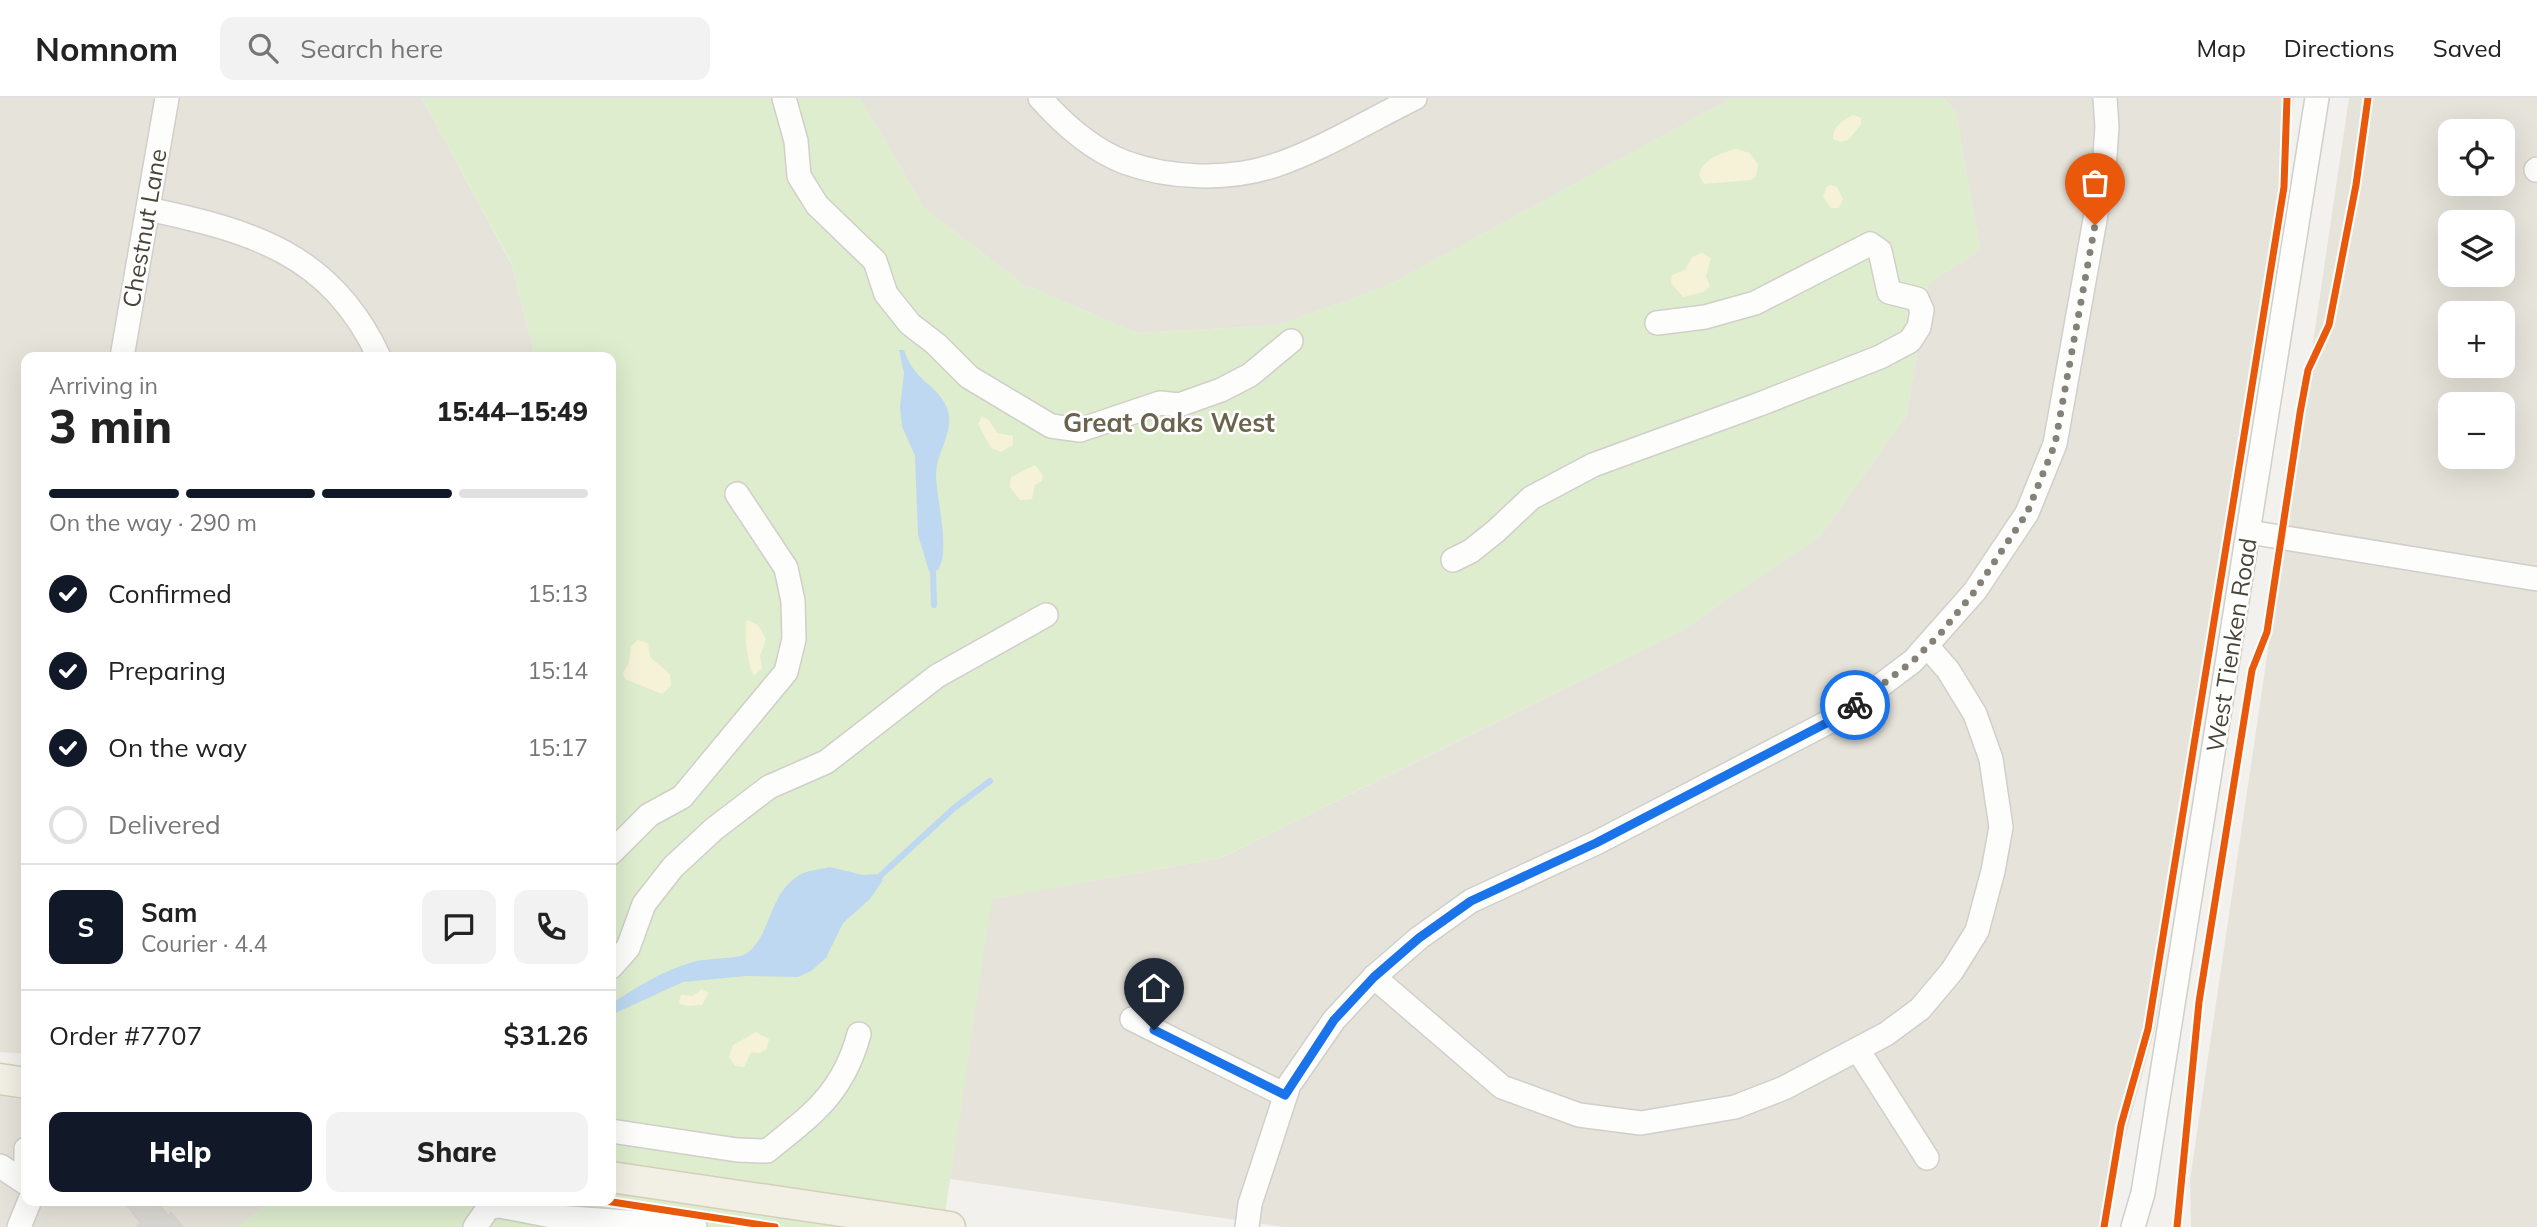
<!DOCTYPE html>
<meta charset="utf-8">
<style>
body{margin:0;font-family:Mulish,sans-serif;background:#f2f2f2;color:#222;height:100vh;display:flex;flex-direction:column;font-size:26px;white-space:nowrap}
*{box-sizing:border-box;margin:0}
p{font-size:23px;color:#767676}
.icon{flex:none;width:38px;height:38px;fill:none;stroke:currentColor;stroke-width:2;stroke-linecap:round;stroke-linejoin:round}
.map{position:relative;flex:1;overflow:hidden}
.sheet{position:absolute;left:21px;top:254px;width:595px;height:854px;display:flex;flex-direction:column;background:#fff;border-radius:14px;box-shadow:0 7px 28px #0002}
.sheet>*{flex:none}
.fabs{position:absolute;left:2438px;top:21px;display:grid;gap:14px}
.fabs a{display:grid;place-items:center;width:77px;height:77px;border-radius:14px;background:#fff;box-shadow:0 7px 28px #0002;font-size:35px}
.pin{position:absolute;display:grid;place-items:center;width:60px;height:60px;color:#fff;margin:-72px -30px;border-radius:50% 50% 50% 0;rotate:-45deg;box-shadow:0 0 7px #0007}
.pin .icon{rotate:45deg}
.courier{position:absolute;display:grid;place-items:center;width:70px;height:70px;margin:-35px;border:5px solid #1a73e8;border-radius:50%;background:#fff;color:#222;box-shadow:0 2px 9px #0007}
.overview em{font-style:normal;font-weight:800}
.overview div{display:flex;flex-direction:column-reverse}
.overview{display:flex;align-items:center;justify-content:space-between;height:119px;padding:0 28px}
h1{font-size:46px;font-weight:800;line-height:52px}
.bar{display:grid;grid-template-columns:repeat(4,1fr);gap:10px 7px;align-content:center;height:84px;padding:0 28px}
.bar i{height:9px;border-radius:5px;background:#e0e0e0}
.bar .on{background:#111827}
.bar p{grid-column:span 4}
.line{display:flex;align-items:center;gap:18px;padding:0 28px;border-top:2px solid #e0e0e0}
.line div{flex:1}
.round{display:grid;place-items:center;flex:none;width:74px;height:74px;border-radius:14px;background:#f2f2f2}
ol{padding:0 28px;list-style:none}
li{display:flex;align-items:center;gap:21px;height:77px}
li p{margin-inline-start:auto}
li .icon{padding:7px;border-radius:50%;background:#111827;color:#fff;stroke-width:4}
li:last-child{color:#767676}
li i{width:38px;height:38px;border:4px solid #e0e0e0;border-radius:50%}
.primary-button{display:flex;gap:14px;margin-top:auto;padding:14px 28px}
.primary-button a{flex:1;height:80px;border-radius:14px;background:#111827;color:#fff;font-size:28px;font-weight:800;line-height:80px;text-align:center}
.primary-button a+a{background:#f2f2f2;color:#222}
header{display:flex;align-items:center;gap:42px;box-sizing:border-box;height:98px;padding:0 35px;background:#fff;border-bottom:2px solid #e0e0e0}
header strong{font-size:33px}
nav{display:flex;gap:38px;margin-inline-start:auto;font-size:24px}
.search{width:490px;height:63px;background:#f2f2f2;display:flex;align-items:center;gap:18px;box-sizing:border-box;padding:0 24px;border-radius:14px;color:#767676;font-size:26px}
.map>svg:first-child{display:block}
</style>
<header>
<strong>Nomnom</strong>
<div class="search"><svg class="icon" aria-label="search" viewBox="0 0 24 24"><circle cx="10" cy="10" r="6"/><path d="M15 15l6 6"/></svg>Search here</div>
<nav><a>Map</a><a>Directions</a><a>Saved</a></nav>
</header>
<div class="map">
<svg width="2537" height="1129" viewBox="0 0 2537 1129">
<rect width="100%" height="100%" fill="#f2f1ed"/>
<!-- residential -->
<g fill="#e6e3da" fill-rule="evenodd">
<polygon points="0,0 422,0 512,167 535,259 26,259 26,956 0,954"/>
<polygon points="860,0 1732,0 1389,187 1279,227 1137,235 1023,186 924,110"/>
<polygon points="1944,0 2294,0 2155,930 2101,1129 1284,1129 950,1081 991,801 1221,760 1681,533 1820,438 1906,318 1928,186 1980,152 1956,14"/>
<path d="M2349 0H2537V1129H2191L2190 1082ZM2450 33H2502V86H2450ZM2450 124H2502V177H2450ZM2450 215H2502V268H2450ZM2450 306H2502V359H2450Z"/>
<polygon points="0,998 26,1002 26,1102 272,1103 238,1129 0,1129"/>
</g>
<!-- green -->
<polygon fill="#ddedcd" points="422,0 860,0 924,110 1023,186 1137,235 1279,227 1389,187 1732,0 1944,0 1956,14 1980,152 1928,186 1906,318 1820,438 1681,533 1220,760 992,801 943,1129 238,1129 272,1103 611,1102 611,259 535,259 512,166"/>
<!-- sand -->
<g fill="#f6f2d8">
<path d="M1854 17 1861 20V26L1849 41 1841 44 1833 41C1832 30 1844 20 1854 17Z"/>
<path d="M1736 51 1750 55 1758 66 1756 78 1751 82 1704 86 1699 77C1701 62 1723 54 1736 51Z"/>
<polygon points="1830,87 1837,89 1843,101 1839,110 1831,110 1823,99 1826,90"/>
<polygon points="1702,155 1711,160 1706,178 1710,188 1704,194 1683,199 1671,185 1672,177 1685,172 1692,159"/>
<polygon points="982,318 989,322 997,335 1013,338 1013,347 1001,354 991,350 978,326"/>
<polygon points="1035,367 1043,378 1042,383 1035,387 1032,401 1020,402 1010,389 1011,379"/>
<path d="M747 522 758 527 766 541 760 558 762 571 754 577C748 571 743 530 747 522Z"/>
<polygon points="638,542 648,545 650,559 670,576 671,588 662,596 625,581 623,575 629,565 631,548"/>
<polygon points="702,891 709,895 702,907 687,908 679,905 681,897 693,898"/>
<polygon points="756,934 769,941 767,951 760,955 751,954 744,969 735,968 729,959 733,947"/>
</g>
<!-- water -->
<g fill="#bdd8f0">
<path d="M899 252H904C914 283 936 286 946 308 957 331 937 351 936 375 936 401 951 451 938 472L929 473 918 437 915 358 902 328 900 309 904 275Z"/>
<path d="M830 769 863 777 876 776 883 782 870 801 843 825 826 860 811 873 798 879 746 878 683 884 611 917 612 905C637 889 664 872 693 864 705 860 738 861 746 856 772 837 768 797 798 778 806 772 820 772 830 769Z"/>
</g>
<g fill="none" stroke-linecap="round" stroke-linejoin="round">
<!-- stream -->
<g stroke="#bdd8f0" stroke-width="6">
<polyline points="933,473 934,507"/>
<polyline points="879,779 954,710 990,683"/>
</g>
</g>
<!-- building -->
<polygon fill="#dcdad5" stroke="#dbd8d2" stroke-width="2" points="123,1102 155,1102 168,1118 171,1115 182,1128 136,1129 141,1125"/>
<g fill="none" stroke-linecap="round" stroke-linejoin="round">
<!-- minor casing -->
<g stroke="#d0cfca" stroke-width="26">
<g id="minor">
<polyline points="784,0 796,43 799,78 817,107 875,163 886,196 910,226 936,246 969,279 1051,328 1080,332 1160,305 1179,307 1221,292 1250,277 1291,243"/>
<path d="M1040 0C1063 26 1091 51 1124 64 1170 81 1229 83 1276 67 1319 53 1372 21 1415 0"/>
<polyline points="2536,72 2537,71"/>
<path d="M148 111C251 133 331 155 379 259"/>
<polyline points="122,259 167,0"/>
<polyline points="2249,434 2537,481"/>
<polyline points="1453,462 1471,453 1496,433 1531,400 1593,367 1760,306 1880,259 1910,243 1919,229 1922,212 1917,201 1889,194 1880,153 1870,146 1755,205 1705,219 1657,225"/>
<polyline points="611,755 649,717 682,699 786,574 794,541 793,503 786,470 737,396"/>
<polyline points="611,869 628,850 644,806 673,769 714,731 769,689 826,664 937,578 1046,517"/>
<polyline points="1374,879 1502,989 1579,1017 1641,1025 1735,1009 1784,990 1886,936 1920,911 1952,873 1977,833 1993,773 2001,729 1991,661 1975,616 1948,572 1927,548"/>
<polyline points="1132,921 1285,997"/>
<polyline points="1858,952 1927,1060"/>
<path d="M611 1033 737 1052 767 1053C813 1016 843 995 859 936"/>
<polyline points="26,1051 26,1069"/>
<polyline points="0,1068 26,1085"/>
<polyline points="19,1129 30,1102"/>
<polyline points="475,1129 489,1109 500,1108 557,1119 695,1129"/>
<polyline points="1247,1129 1250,1106 1289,987 1334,922 1374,879 1419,840 1471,803 1596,745 1840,618 1913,563 1975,493 2027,415 2055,346 2104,71 2107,29 2105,0"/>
<polyline points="2133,1129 2143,1095 2317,0"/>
</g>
</g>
<!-- major casing -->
<g stroke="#d4cfba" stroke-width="33">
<g id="major">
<polyline points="0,981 26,985"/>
<polyline points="611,1079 950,1129"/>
</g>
</g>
<!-- minor -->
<use href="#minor" stroke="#fdfdfc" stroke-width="23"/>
<!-- major -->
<use href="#major" stroke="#f2efe4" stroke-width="30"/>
<!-- cycleway casing -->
<g stroke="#fff" stroke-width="11">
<g id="cycleway">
<polyline points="599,1102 775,1129"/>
<polyline points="2104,1129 2121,1027 2148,931 2233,406 2284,89 2287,0"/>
<polyline points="2177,1129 2199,904 2252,572 2267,534 2300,315 2308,272 2329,227 2356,87 2368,0"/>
</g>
</g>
<!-- cycleway -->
<use href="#cycleway" stroke="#e8590c" stroke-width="7"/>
</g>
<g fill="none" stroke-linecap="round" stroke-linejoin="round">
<!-- done -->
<polyline stroke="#848177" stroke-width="7" stroke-dasharray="0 12.6" points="1855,607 1913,563 1940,536 1975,493 2027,415 2055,346 2095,127"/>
<!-- route -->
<polyline stroke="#1a73e8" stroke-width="9" points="1154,932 1285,997 1334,922 1374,879 1419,840 1471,803 1596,745 1840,618 1855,607"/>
</g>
<g text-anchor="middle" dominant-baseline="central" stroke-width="5" stroke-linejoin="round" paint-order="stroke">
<!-- street labels -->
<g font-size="24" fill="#494438" stroke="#fff">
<text transform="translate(144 130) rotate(-80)">Chestnut Lane</text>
<text transform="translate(2231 547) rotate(-81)">West Tienken Road</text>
</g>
<!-- neighbourhood labels -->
<g font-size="26" font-weight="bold" fill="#6c634f" stroke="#fff">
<text x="1169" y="324">Great Oaks West</text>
</g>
</g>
</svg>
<div class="fabs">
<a><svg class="icon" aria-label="locate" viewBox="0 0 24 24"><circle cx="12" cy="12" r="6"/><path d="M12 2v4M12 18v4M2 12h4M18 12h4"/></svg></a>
<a><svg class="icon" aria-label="layers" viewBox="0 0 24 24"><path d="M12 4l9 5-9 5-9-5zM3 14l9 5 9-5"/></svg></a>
<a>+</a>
<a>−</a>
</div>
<div class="pin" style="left:2095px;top:127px;background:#ea580c"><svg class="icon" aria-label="bag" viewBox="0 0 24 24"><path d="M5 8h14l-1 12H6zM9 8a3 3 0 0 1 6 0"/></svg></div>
<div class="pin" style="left:1154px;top:932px;background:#1f2937"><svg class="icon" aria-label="home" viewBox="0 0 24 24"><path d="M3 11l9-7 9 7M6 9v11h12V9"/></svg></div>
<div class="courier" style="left:1855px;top:607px"><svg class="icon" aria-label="bike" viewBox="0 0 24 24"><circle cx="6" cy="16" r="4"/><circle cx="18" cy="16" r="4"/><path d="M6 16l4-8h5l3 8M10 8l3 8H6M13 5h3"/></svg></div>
<section class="sheet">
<div class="overview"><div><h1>3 min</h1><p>Arriving in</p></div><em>15:44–15:49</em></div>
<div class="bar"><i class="on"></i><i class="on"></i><i class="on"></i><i></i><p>On the way · 290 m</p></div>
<ol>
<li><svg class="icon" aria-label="check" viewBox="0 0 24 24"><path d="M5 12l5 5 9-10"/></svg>Confirmed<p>15:13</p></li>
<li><svg class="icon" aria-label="check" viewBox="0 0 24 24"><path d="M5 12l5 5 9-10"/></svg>Preparing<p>15:14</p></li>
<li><svg class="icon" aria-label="check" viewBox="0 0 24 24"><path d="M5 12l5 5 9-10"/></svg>On the way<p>15:17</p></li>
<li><i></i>Delivered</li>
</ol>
<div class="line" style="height:126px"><b class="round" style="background:#111827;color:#fff">S</b><div><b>Sam</b><p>Courier · 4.4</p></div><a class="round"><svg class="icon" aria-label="chat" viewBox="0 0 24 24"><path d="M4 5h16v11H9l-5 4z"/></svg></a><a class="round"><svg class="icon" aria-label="phone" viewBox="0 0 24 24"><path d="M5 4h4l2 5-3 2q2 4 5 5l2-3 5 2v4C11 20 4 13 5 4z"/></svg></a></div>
<div class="line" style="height:91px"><div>Order #7707</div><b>$31.26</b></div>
<div class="primary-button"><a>Help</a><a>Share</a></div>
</section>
</div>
